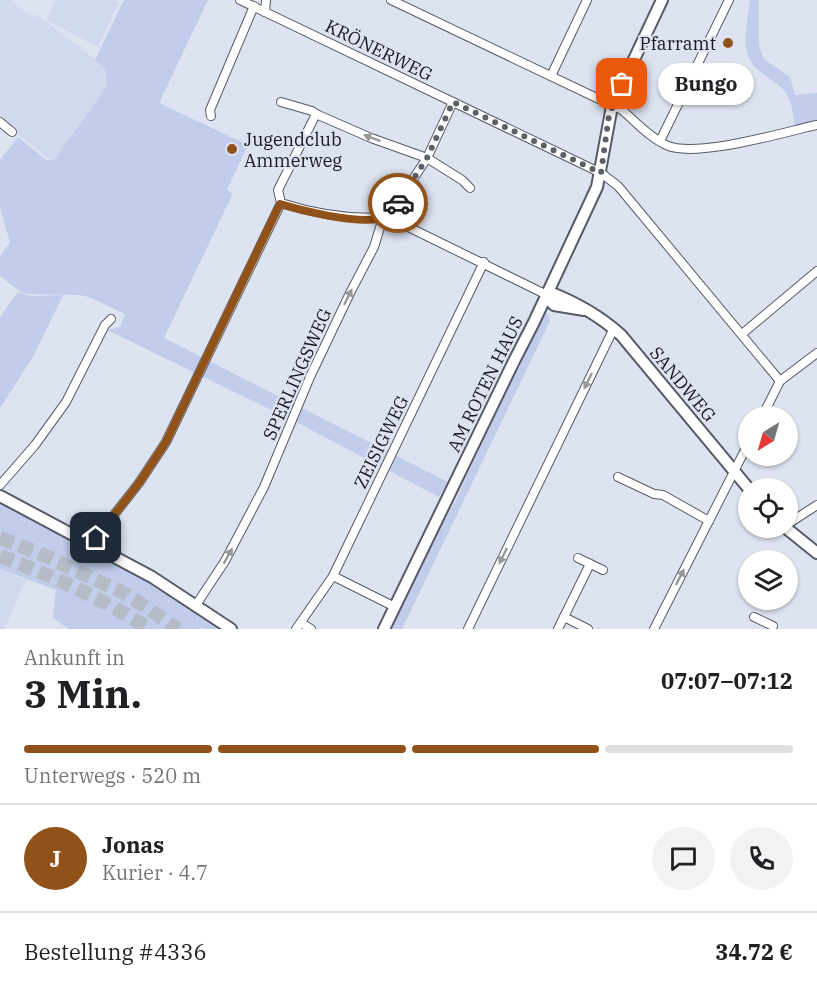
<!DOCTYPE html>
<html lang="de">
<meta charset="utf-8">
<style>
body{margin:0;font-family:"IBM Plex Serif",serif;background:#f2f2f2;color:#202124;height:100vh;display:flex;flex-direction:column;font-size:22px;white-space:nowrap}
*{box-sizing:border-box;margin:0}
p{font-size:20px;color:#757577}
.icon{flex:none;width:33px;height:33px;fill:none;stroke:currentColor;stroke-width:2;stroke-linecap:round;stroke-linejoin:round}
.map{position:relative;height:629px;overflow:hidden}
.side{display:flex;flex-direction:column;background:#fff;flex:1}
.side>*{flex:none}
.needle{width:39px;rotate:217deg}
.controls{position:absolute;left:738px;top:406px;display:grid;gap:12px}
.controls a{display:grid;place-items:center;width:60px;height:60px;border-radius:50%;background:#fff;box-shadow:0 2px 4px #0004;font-size:30px}
.pin{position:absolute;display:grid;place-items:center;width:51px;height:51px;color:#fff;margin:-26px;border-radius:12px;box-shadow:0 3px 9px #0006}
.courier{position:absolute;display:grid;place-items:center;width:60px;height:60px;margin:-30px;border:4px solid #915219;border-radius:50%;background:#fff;color:#222;box-shadow:0 2px 8px #0007}
.bubble{position:absolute;height:42px;border-radius:21px;background:#fff;box-shadow:0 2px 4px #0004;font-size:20px;font-weight:800;line-height:42px;text-align:center}
.overview em{font-style:normal;font-weight:800}
.overview div{display:flex;flex-direction:column-reverse}
.overview{display:flex;align-items:center;justify-content:space-between;height:102px;padding:0 24px}
h1{font-size:39px;font-weight:800;line-height:45px}
.bar{display:grid;grid-template-columns:repeat(4,1fr);gap:9px 6px;align-content:center;height:72px;padding:0 24px}
.bar i{height:8px;border-radius:4px;background:#e0e0e0}
.bar .current{background:#915219}
.bar p{grid-column:span 4}
.line{display:flex;align-items:center;gap:15px;padding:0 24px;border-top:2px solid #e0e0e0}
.line div{flex:1}
.round{display:grid;place-items:center;flex:none;width:63px;height:63px;border-radius:32px;background:#f2f2f2}
.map>svg:first-child{display:block}
</style>
<div class="map">
<svg width="817" height="629" viewBox="0 0 817 629">
<rect width="100%" height="100%" fill="#dde3f1"/>
<!-- built -->
<g fill="#d1d9ef">
<polygon points="0,0 10,0 34,18 36,14 105,67 107,86 54,160 49,159 0,120"/>
<polygon points="56,0 113,0 119,2 98,47 46,20"/>
<polygon points="0,569 26,580 4,629 0,629"/>
</g>
<!-- green -->
<g fill="#c1cdea">
<polygon points="124,0 208,0 159,103 248,145 227,190 233,193 164,338 448,482 439,497 294,421 107,330 120,327 125,314 89,297 79,295 27,294 21,292 0,276 0,256 10,242 0,208 0,160 18,137 46,160 54,160 107,86 105,67 95,60"/>
<path d="M750 0H759V45L764 59 790 77 795 95 817 93V122L795 126C793 118 793 107 789 99 782 81 759 77 750 60 741 43 748 18 750 0Z"/>
<polygon points="18,292 30,296 63,295 33,357 0,408 0,317"/>
<polygon points="547,312 550,321 402,629 389,629 434,538 455,502 535,327"/>
<path d="M0 504C75 542 150 578 217 629H204L202 627 200 629H69L53 618 56 590 0 569Z"/>
</g>
<g fill="none" stroke-linecap="round" stroke-linejoin="round">
<!-- highway-tunnel -->
<g stroke="#b5bbc7" stroke-width="14" stroke-dasharray="14 7" stroke-linecap="butt">
<polyline points="0,538 39,553 126,594 178,629"/>
<path d="M0 556C52 576 102 598 149 629"/>
</g>
<!-- street casing -->
<g stroke="#555a66" stroke-width="10">
<g id="street">
<polyline points="240,0 601,173 618,186 780,381"/>
<path d="M391 0 622 110C636 122 649 137 666 145 695 159 784 132 817 125"/>
<polyline points="265,12 266,0"/>
<polyline points="551,76 587,0"/>
<polyline points="281,102 312,111 316,114 371,138 427,158 462,180 470,188"/>
<polyline points="211,116 210,110 254,6"/>
<polyline points="0,122 12,132"/>
<polyline points="660,141 729,0"/>
<path d="M281 203C315 214 347 219 383 218L388 217 427 158 453 102"/>
<polyline points="388,217 547,295"/>
<polyline points="742,334 817,271"/>
<polyline points="762,417 780,381 817,353"/>
<polyline points="618,477 654,494 663,495 709,521"/>
<polyline points="0,485 35,445 66,402 105,325 111,319"/>
<polyline points="788,524 817,505"/>
<polyline points="91,544 139,483 166,442 281,203 278,190 316,114"/>
<polyline points="578,558 603,570"/>
<polyline points="333,576 395,607"/>
<polyline points="196,605 225,561 264,487 310,377 351,291 374,247 383,218"/>
<polyline points="564,617 588,629"/>
<polyline points="754,617 773,626"/>
<polyline points="301,623 311,629"/>
<polyline points="296,629 333,576 484,262"/>
<polyline points="468,629 614,328"/>
<polyline points="558,629 590,564"/>
<polyline points="654,629 748,444"/>
</g>
</g>
<!-- secondary casing -->
<g stroke="#555a66" stroke-width="14">
<g id="secondary">
<path d="M549 292C575 302 600 316 621 335L749 489"/>
<polyline points="546,297 554,305 584,310"/>
<polyline points="0,496 152,577 231,629"/>
<polyline points="786,528 817,553"/>
<polyline points="384,629 514,361 534,322 597,187 612,106 662,0"/>
</g>
</g>
<!-- street -->
<use href="#street" stroke="#fff" stroke-width="8"/>
<!-- secondary -->
<use href="#secondary" stroke="#fff" stroke-width="10"/>
</g>
<!-- one-way arrows -->
<defs><path id="oneway-solid" d="M-6-.8H1V-3.2L6.5 0L1 3.2V.8H-6Z" transform="scale(1.5)"/></defs>
<g fill="#97989a">
<use href="#oneway-solid" transform="translate(372 138) rotate(-159)"/>
<use href="#oneway-solid" transform="translate(348 297) rotate(-64)"/>
<use href="#oneway-solid" transform="translate(588 381) rotate(116)"/>
<use href="#oneway-solid" transform="translate(228 556) rotate(-61)"/>
<use href="#oneway-solid" transform="translate(503 556) rotate(116)"/>
<use href="#oneway-solid" transform="translate(680 577) rotate(-63)"/>
</g>
<g fill="none" stroke-linecap="round" stroke-linejoin="round">
<!-- done -->
<polyline stroke="#5c6068" stroke-width="6" stroke-dasharray="0 10.8" points="398,203 427,158 453,102 601,173 609,115 622,84"/>
<!-- route -->
<path stroke="#915219" stroke-width="8" d="M96 538 139 483 166 442 280 204C308 212 361 226 388 217L398 203"/>
</g>
<!-- markers -->
<g fill="#915219" stroke="#dde3f1" stroke-width="2">
<circle cx="728" cy="43" r="6"/>
<circle cx="232" cy="149" r="6"/>
</g>
<g text-anchor="middle" dominant-baseline="central" stroke-width="4.5" stroke-linejoin="round" paint-order="stroke">
<!-- poi labels -->
<g font-size="18" fill="#17191e" stroke="#dde3f1" text-anchor="end">
<text x="716" y="43">Pfarramt</text>
<text x="244" y="139" text-anchor="start">Jugendclub<tspan x="244" dy="21">Ammerweg</tspan></text>
</g>
<!-- street labels -->
<g font-size="18" fill="#17191e" stroke="#dde3f1">
<text transform="translate(379 50) rotate(26)">KRÖNERWEG</text>
<text transform="translate(297 374) rotate(-66)">SPERLINGSWEG</text>
<text transform="translate(485 384) rotate(-64)">AM ROTEN HAUS</text>
<text transform="translate(683 384) rotate(50)">SANDWEG</text>
<text transform="translate(381 442) rotate(-64)">ZEISIGWEG</text>
</g>
</g>
</svg>
<div class="controls">
<a><svg class="needle" viewBox="-14 -14 28 28"><path d="M0-13l5 13h-10z" fill="#e53935"/><path d="M0 13l5-13h-10z" fill="#757577"/></svg></a>
<a><svg class="icon" aria-label="locate" viewBox="0 0 24 24"><circle cx="12" cy="12" r="6"/><path d="M12 2v4M12 18v4M2 12h4M18 12h4"/></svg></a>
<a><svg class="icon" aria-label="layers" viewBox="0 0 24 24"><path d="M12 4l9 5-9 5-9-5zM3 14l9 5 9-5"/></svg></a>
</div>
<div class="pin" style="left:622px;top:84px;background:#ea580c"><svg class="icon" aria-label="bag" viewBox="0 0 24 24"><path d="M5 8h14l-1 12H6zM9 8a3 3 0 0 1 6 0"/></svg></div>
<div class="pin" style="left:96px;top:538px;background:#1f2937"><svg class="icon" aria-label="home" viewBox="0 0 24 24"><path d="M3 11l9-7 9 7M6 9v11h12V9"/></svg></div>
<div class="courier" style="left:398px;top:203px"><svg class="icon" aria-label="car" viewBox="0 0 24 24"><path d="M5 17H2v-5l4-1 3-4h7l3 4 3 1v5h-3M9 17h6M6 11h13"/><circle cx="7" cy="17" r="2"/><circle cx="17" cy="17" r="2"/></svg></div>
<div class="bubble" style="left:658px;top:63px;width:96px">Bungo</div>
</div>
<section class="side">
<div class="overview"><div><h1>3 Min.</h1><p>Ankunft in</p></div><em>07:07–07:12</em></div>
<div class="bar"><i class="current"></i><i class="current"></i><i class="current"></i><i></i><p>Unterwegs · 520 m</p></div>
<div class="line" style="height:108px"><b class="round" style="background:#915219;color:#fff">J</b><div><b>Jonas</b><p>Kurier · 4.7</p></div><a class="round"><svg class="icon" aria-label="chat" viewBox="0 0 24 24"><path d="M4 5h16v11H9l-5 4z"/></svg></a><a class="round"><svg class="icon" aria-label="phone" viewBox="0 0 24 24"><path d="M5 4h4l2 5-3 2q2 4 5 5l2-3 5 2v4C11 20 4 13 5 4z"/></svg></a></div>
<div class="line" style="height:78px"><div>Bestellung #4336</div><b>34.72 €</b></div>
</section>
